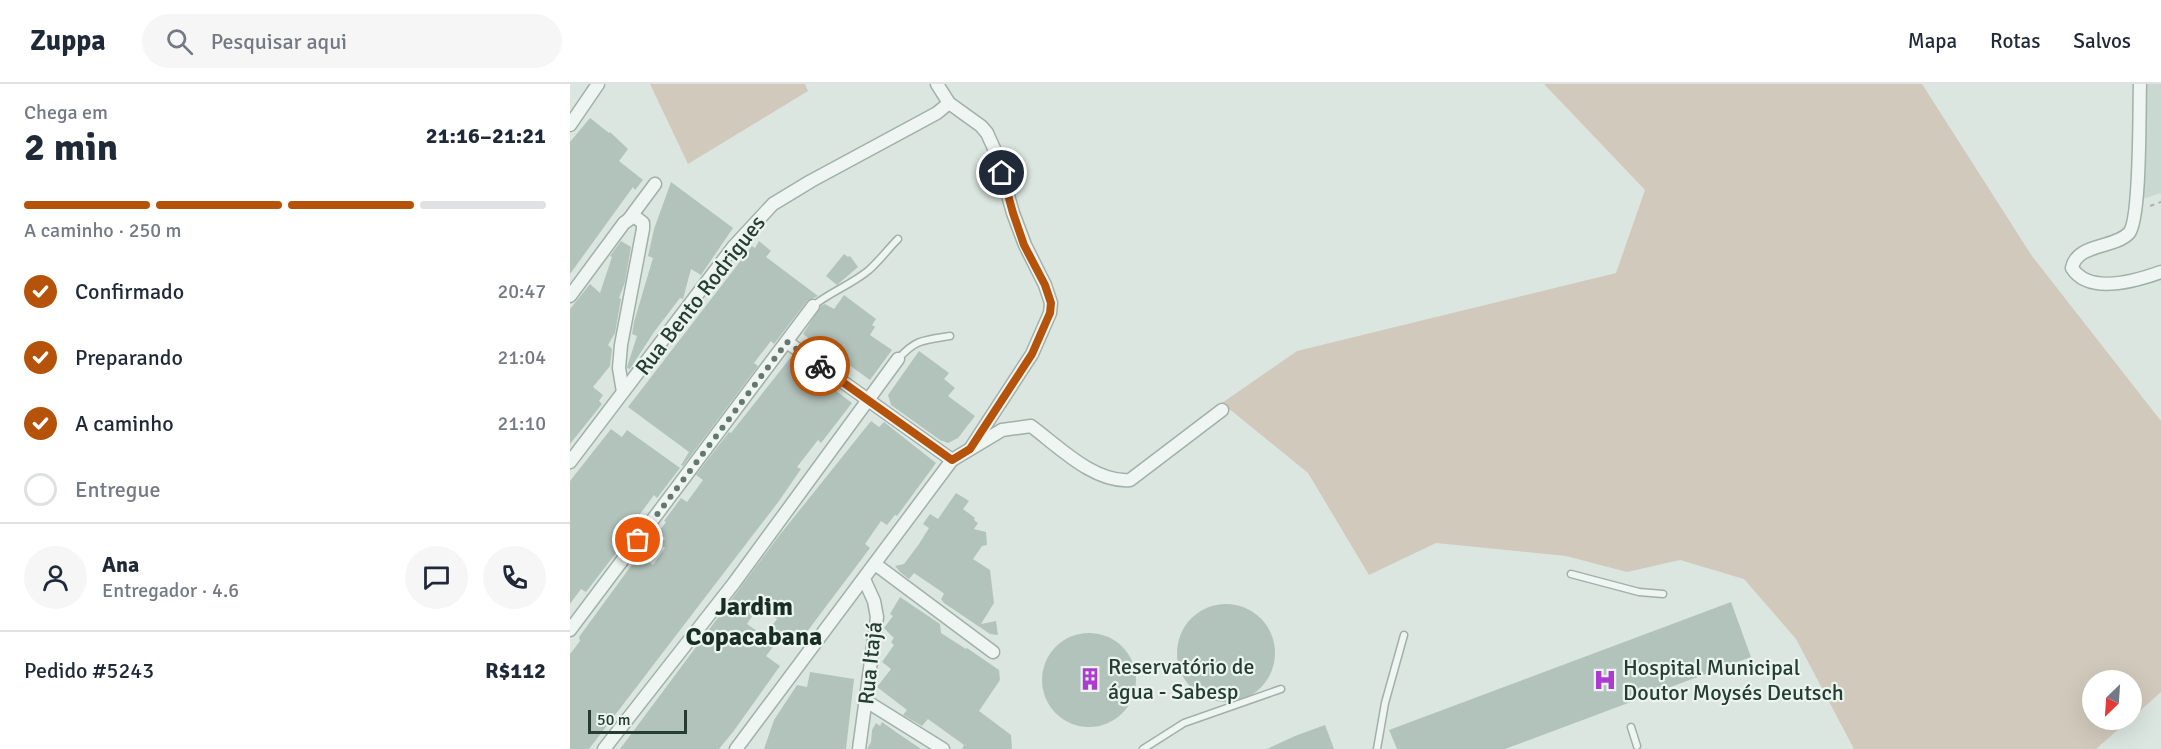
<!DOCTYPE html>
<html lang="pt">
<meta charset="utf-8">
<style>
body{margin:0;font-family:Signika,sans-serif;background:#f6f6f7;color:#1f2937;height:100vh;display:flex;flex-direction:column;font-size:22px;white-space:nowrap}
*{box-sizing:border-box;margin:0}
p{font-size:20px;color:#747a83}
.icon{flex:none;width:33px;height:33px;fill:none;stroke:currentColor;stroke-width:2;stroke-linecap:round;stroke-linejoin:round}
.map{position:relative;flex:1;overflow:hidden}
.sheet{display:flex;flex-direction:column;background:#fff;width:570px}
.sheet>*{flex:none}
.needle{width:39px;rotate:205deg}
.fabs{position:absolute;left:1512px;top:586px;display:grid;gap:12px}
.fabs a{display:grid;place-items:center;width:60px;height:60px;border-radius:50%;background:#fff;box-shadow:0 6px 24px #0002;font-size:30px}
.scale{position:absolute;left:18px;bottom:15px;width:99px;box-sizing:border-box;padding-left:6px;border:3px solid #253d32;border-top:0;font-size:16px;line-height:21px;white-space:nowrap;color:#253d32;-webkit-text-stroke:4px #ebf4ef;paint-order:stroke}
.pin{position:absolute;display:grid;place-items:center;width:51px;height:51px;color:#fff;margin:-26px;border:3px solid #fff;border-radius:50%;box-shadow:0 2px 6px #0007}
.courier{position:absolute;display:grid;place-items:center;width:60px;height:60px;margin:-30px;border:4px solid #b45309;border-radius:50%;background:#fff;color:#222;box-shadow:0 2px 8px #0007}
.overview em{font-style:normal;font-weight:700}
.overview div{display:flex;flex-direction:column-reverse}
.overview{display:flex;align-items:center;justify-content:space-between;height:102px;padding:0 24px}
h1{font-size:39px;font-weight:700;line-height:45px}
.bar{display:grid;grid-template-columns:repeat(4,1fr);gap:9px 6px;align-content:center;height:72px;padding:0 24px}
.bar i{height:8px;border-radius:4px;background:#e0e1e3}
.bar .selected{background:#b45309}
.bar p{grid-column:span 4}
.line{display:flex;align-items:center;gap:15px;padding:0 24px;border-top:2px solid #e0e1e3}
.line div{flex:1}
.round{display:grid;place-items:center;flex:none;width:63px;height:63px;border-radius:32px;background:#f6f6f7}
ol{padding:0 24px;list-style:none}
li{display:flex;align-items:center;gap:18px;height:66px}
li p{margin-inline-start:auto}
li .icon{padding:6px;border-radius:50%;background:#b45309;color:#fff;stroke-width:4}
li:last-child{color:#747a83}
li i{width:33px;height:33px;border:3px solid #e0e1e3;border-radius:50%}
header{display:flex;align-items:center;gap:36px;box-sizing:border-box;height:84px;padding:0 30px;background:#fff;border-bottom:2px solid #e0e1e3}
header strong{font-size:28px}
nav{display:flex;gap:33px;margin-inline-start:auto;font-size:21px}
.search{width:420px;height:54px;background:#f6f6f7;display:flex;align-items:center;gap:15px;box-sizing:border-box;padding:0 21px;border-radius:33px;color:#747a83;font-size:22px}
main{display:flex;flex:1;min-height:0}
.map>svg:first-child{display:block}
</style>
<header>
<strong>Zuppa</strong>
<div class="search"><svg class="icon" aria-label="search" viewBox="0 0 24 24"><circle cx="10" cy="10" r="6"/><path d="M15 15l6 6"/></svg>Pesquisar aqui</div>
<nav><a>Mapa</a><a>Rotas</a><a>Salvos</a></nav>
</header>
<main>
<section class="sheet">
<div class="overview"><div><h1>2 min</h1><p>Chega em</p></div><em>21:16–21:21</em></div>
<div class="bar"><i class="selected"></i><i class="selected"></i><i class="selected"></i><i></i><p>A caminho · 250 m</p></div>
<ol>
<li><svg class="icon" aria-label="check" viewBox="0 0 24 24"><path d="M5 12l5 5 9-10"/></svg>Confirmado<p>20:47</p></li>
<li><svg class="icon" aria-label="check" viewBox="0 0 24 24"><path d="M5 12l5 5 9-10"/></svg>Preparando<p>21:04</p></li>
<li><svg class="icon" aria-label="check" viewBox="0 0 24 24"><path d="M5 12l5 5 9-10"/></svg>A caminho<p>21:10</p></li>
<li><i></i>Entregue</li>
</ol>
<div class="line" style="height:108px"><a class="round"><svg class="icon" aria-label="person" viewBox="0 0 24 24"><circle cx="12" cy="8" r="4"/><path d="M4 21q1-7 8-7t8 7"/></svg></a><div><b>Ana</b><p>Entregador · 4.6</p></div><a class="round"><svg class="icon" aria-label="chat" viewBox="0 0 24 24"><path d="M4 5h16v11H9l-5 4z"/></svg></a><a class="round"><svg class="icon" aria-label="phone" viewBox="0 0 24 24"><path d="M5 4h4l2 5-3 2q2 4 5 5l2-3 5 2v4C11 20 4 13 5 4z"/></svg></a></div>
<div class="line" style="height:78px"><div>Pedido #5243</div><b>R$112</b></div>
</section>
<div class="map">
<svg width="1591" height="665" viewBox="0 0 1591 665">
<rect width="100%" height="100%" fill="#dbe6e1"/>
<!-- built -->
<polygon fill="#c9d8d1" points="1573,0 1591,0 1591,109 1573,115"/>
<!-- green -->
<g fill="#d1cabc">
<polygon points="80,0 235,0 238,7 118,80"/>
<polygon points="974,0 1352,0 1462,172 1591,337 1591,608 1562,634 1562,597 1522,597 1522,636 1559,636 1526,665 1284,665 1226,555 1174,495 1110,476 1057,488 996,472 866,459 799,491 738,389 652,319 727,267 1046,189 1075,106"/>
</g>
<!-- building -->
<g fill="#b2c3bc" fill-rule="evenodd">
<polygon points="20,34 39,49 40,48 58,65 49,77 73,96 65,106 63,103 0,190 0,58"/>
<polygon points="101,98 163,144 131,191 121,185 113,215 110,214 84,248 60,285 57,284 58,280 67,252 62,250 64,238 83,174 78,172 84,145"/>
<polygon points="51,157 61,163 55,198 49,214 51,215 45,249 38,261 42,265 40,282 23,303 33,311 29,317 32,320 0,360 0,225 20,200 30,209 42,173 40,172"/>
<polygon points="189,157 201,167 196,173 248,212 237,217 204,260 201,257 184,279 188,282 113,382 111,381 119,368 58,323 182,162 185,164"/>
<polygon points="274,170 278,173 280,172 288,183 267,201 256,192"/>
<polygon points="274,211 306,235 302,241 305,243 300,251 322,266 300,296 275,278 273,279 233,250 251,222 255,220 264,225"/>
<polygon points="349,267 379,289 374,295 385,304 378,312 405,332 388,354 378,359 370,356 321,321 318,311"/>
<polygon points="221,273 282,319 251,359 248,356 227,383 231,385 209,417 19,665 0,665 0,570 10,557 9,553 69,471 83,481 95,464 90,460 95,454 88,449 96,438 94,437 111,414 117,418 133,396 126,391 159,348 161,349"/>
<path d="M301 337 309 343 314 338 366 379 327 432 325 431 317 441 311 437 295 460 300 464 233 553 226 548 218 559 210 554 196 572 210 582 163 648 149 665H50L208 453ZM189 522 207 535 194 552 177 540Z"/>
<polygon points="41,345 52,353 57,346 110,384 87,414 84,411 61,442 57,439 42,460 49,465 16,508 11,505 0,520 0,397"/>
<polygon points="386,409 399,417 393,425 405,434 404,436 408,439 404,445 416,448 417,461 412,462 403,475 420,486 424,519 411,540 426,537 428,551 420,550 374,519 371,515 374,510 372,508 344,489 339,495 330,488 325,482 334,480 349,460 359,444 353,440 360,430 368,435"/>
<polygon points="330,513 370,540 371,549 396,565 397,564 429,586 430,596 409,627 441,651 442,665 392,665 394,661 358,635 352,642 333,631 337,626 307,603 321,585 312,578 324,561 321,558 324,554 314,544 323,532 320,530"/>
<polygon points="1161,518 1181,573 935,665 827,665 819,646"/>
<circle cx="656" cy="569" r="49"/>
<circle cx="519" cy="596" r="47"/>
<polygon points="240,588 284,595 276,665 194,665 204,636 227,601 237,603"/>
<polygon points="312,638 326,648 351,665 297,665 301,658 302,646 306,639 310,642"/>
<polygon points="755,641 764,665 697,665 725,652"/>
</g>
<g fill="none" stroke-linecap="round" stroke-linejoin="round">
<!-- service casing -->
<g stroke="#a1b0a9" stroke-width="9">
<g id="service">
<path d="M243 222C260 208 281 201 299 186 309 177 318 165 328 155"/>
<path d="M328 275C346 255 354 256 380 252"/>
<polyline points="1001,490 1069,508 1093,510"/>
<polyline points="1061,643 1067,662"/>
<polyline points="573,665 614,639 711,605"/>
<polyline points="807,665 815,619 834,551"/>
</g>
</g>
<!-- minor casing -->
<g stroke="#a1b0a9" stroke-width="15">
<g id="minor">
<polyline points="367,0 379,19 411,42 417,49 426,69 443,129 455,161 475,201 481,219 480,229 462,270 402,362"/>
<path d="M1570 0C1569 24 1571 135 1559 149 1544 165 1507 159 1502 184 1519 211 1566 197 1591 188"/>
<polyline points="0,41 28,0"/>
<polyline points="59,135 85,100"/>
<polyline points="0,212 54,139 64,132 73,139 73,145 51,261 49,284 53,308"/>
<polyline points="217,258 382,376"/>
<polyline points="0,378 164,162 203,120 241,97 367,29 379,19"/>
<polyline points="305,480 423,568"/>
<polyline points="0,546 243,222"/>
<polyline points="296,617 373,665"/>
<polyline points="34,665 164,499 328,275"/>
<path d="M166 665 382 376 432 346 461 342C488 362 524 399 560 396L652 326"/>
<polyline points="289,665 307,533 304,517 294,495"/>
</g>
</g>
<!-- path -->
<polyline stroke="#aab6b1" stroke-width="2" stroke-dasharray="4.5 4.5" stroke-linecap="butt" points="1580,122 1591,118"/>
<!-- service -->
<use href="#service" stroke="#eef5f2" stroke-width="6"/>
<!-- minor -->
<use href="#minor" stroke="#eef5f2" stroke-width="12"/>
</g>
<g fill="none" stroke-linecap="round" stroke-linejoin="round">
<!-- done -->
<polyline stroke="#65786f" stroke-width="6" stroke-dasharray="0 10.8" points="68,456 217,258 250,282"/>
<!-- route -->
<polyline stroke="#b45309" stroke-width="8" points="250,282 382,376 400,365 462,270 480,229 481,219 475,201 454,161 443,129 432,89"/>
</g>
<!-- icons -->
<defs>
<g id="building-bare" transform="scale(1.8)"><path d="M-4-6H4V6H1V3H-1V6H-4ZM-2.5-4.3h1.7v1.8h-1.7ZM.8-4.3h1.7v1.8H.8ZM-2.5-1h1.7V.8h-1.7ZM.8-1h1.7V.8H.8Z" fill="#ae3ad2" stroke="#ebf4ef" stroke-width="2.5" paint-order="stroke"/></g>
<g id="hospital-bare" transform="scale(1.8)"><path d="M-5-5h3v3.5h4V-5h3V5h-3V1.5h-4V5h-3Z" fill="#ae3ad2" stroke="#ebf4ef" stroke-width="2.5" paint-order="stroke"/></g>
</defs>
<g fill-rule="evenodd">
<use href="#building-bare" x="520" y="595"/>
<use href="#hospital-bare" x="1035" y="596"/>
</g>
<g text-anchor="middle" dominant-baseline="central" stroke-width="4.5" stroke-linejoin="round" paint-order="stroke">
<!-- street labels -->
<g font-size="22" fill="#253d32" stroke="#ebf4ef">
<text transform="translate(130 211) rotate(-52)">Rua Bento Rodrigues</text>
<text transform="translate(300 579) rotate(-84)">Rua Itajá</text>
</g>
<!-- poi labels -->
<g font-size="22" fill="#253d32" stroke="#ebf4ef" text-anchor="start">
<text x="538" y="582">Reservatório de<tspan x="538" dy="25">água - Sabesp</tspan></text>
<text x="1053" y="583">Hospital Municipal<tspan x="1053" dy="25">Doutor Moysés Deutsch</tspan></text>
</g>
<!-- quarter labels -->
<g font-size="26" font-weight="bold" fill="#182d24" stroke="#ebf4ef">
<text x="184" y="523">Jardim<tspan x="184" dy="30">Copacabana</tspan></text>
</g>
</g>
</svg>
<div class="fabs">
<a><svg class="needle" viewBox="-14 -14 28 28"><path d="M0-13l5 13h-10z" fill="#e53935"/><path d="M0 13l5-13h-10z" fill="#747a83"/></svg></a>
</div>
<div class="scale">50 m</div>
<div class="pin" style="left:68px;top:456px;background:#ea580c"><svg class="icon" aria-label="bag" viewBox="0 0 24 24"><path d="M5 8h14l-1 12H6zM9 8a3 3 0 0 1 6 0"/></svg></div>
<div class="pin" style="left:432px;top:89px;background:#1f2937"><svg class="icon" aria-label="home" viewBox="0 0 24 24"><path d="M3 11l9-7 9 7M6 9v11h12V9"/></svg></div>
<div class="courier" style="left:250px;top:282px"><svg class="icon" aria-label="bike" viewBox="0 0 24 24"><circle cx="6" cy="16" r="4"/><circle cx="18" cy="16" r="4"/><path d="M6 16l4-8h5l3 8M10 8l3 8H6M13 5h3"/></svg></div>
</div>
</main>
